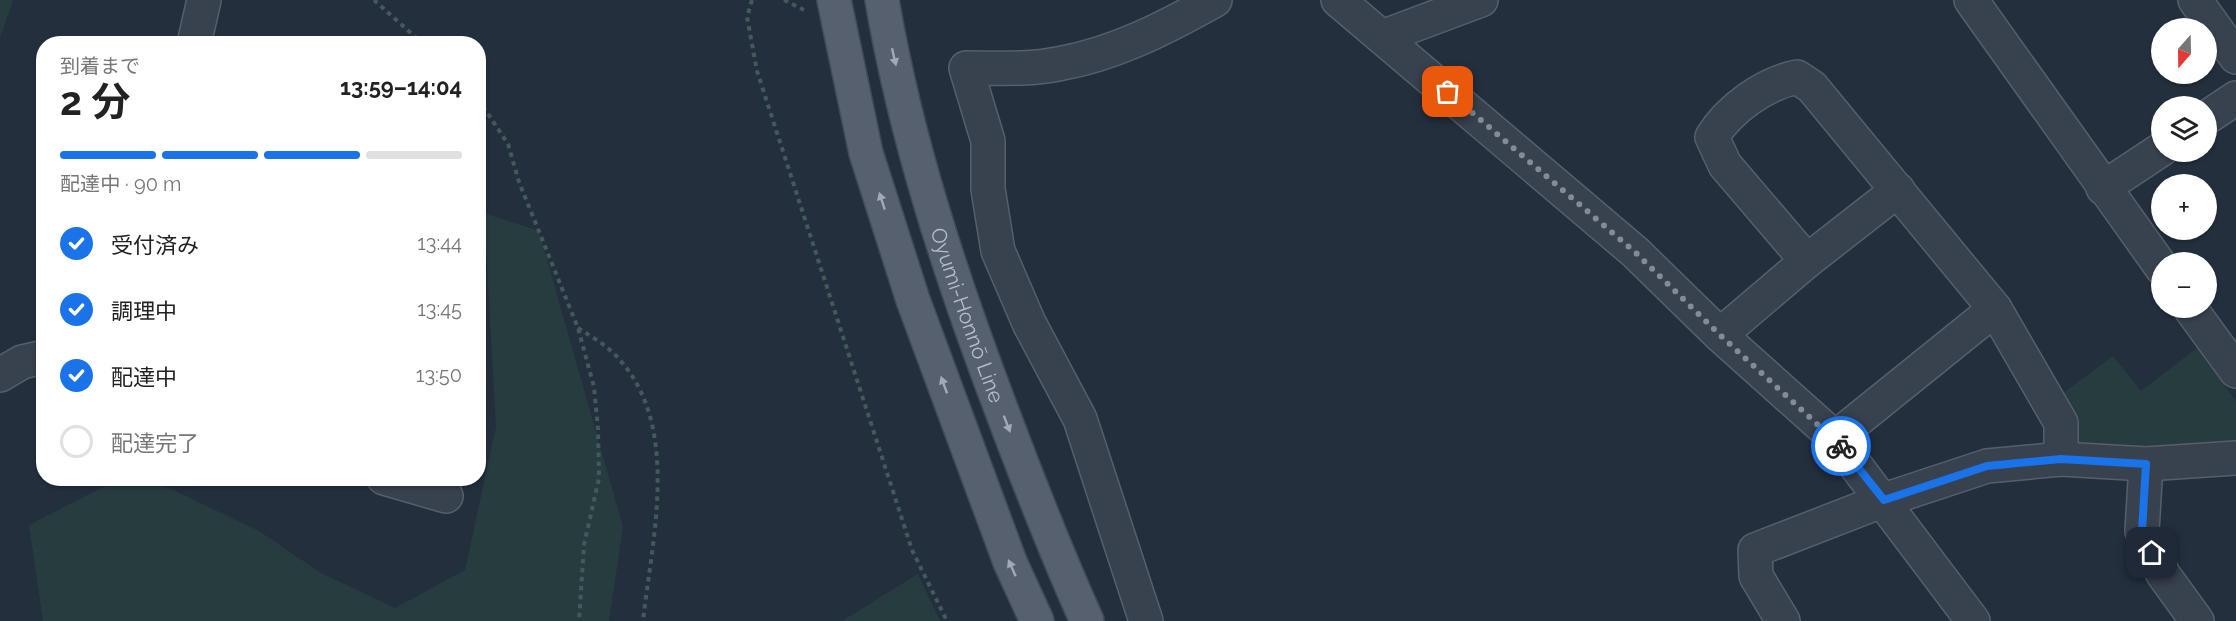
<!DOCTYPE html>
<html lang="ja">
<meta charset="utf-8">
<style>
body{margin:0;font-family:Raleway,"Noto Sans JP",sans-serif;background:#f2f2f2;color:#222;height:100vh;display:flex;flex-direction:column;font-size:22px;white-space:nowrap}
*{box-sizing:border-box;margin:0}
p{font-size:20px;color:#767676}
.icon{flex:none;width:33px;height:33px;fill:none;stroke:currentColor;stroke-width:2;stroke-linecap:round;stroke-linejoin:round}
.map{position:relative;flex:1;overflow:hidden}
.drawer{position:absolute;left:36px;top:36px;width:450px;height:450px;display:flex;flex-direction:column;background:#fff;border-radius:24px;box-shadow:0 2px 4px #0004}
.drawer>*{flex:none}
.needle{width:39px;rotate:200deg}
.buttons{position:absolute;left:2151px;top:18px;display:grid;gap:12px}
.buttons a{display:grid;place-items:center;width:66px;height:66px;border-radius:50%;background:#fff;box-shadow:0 2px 4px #0004;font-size:30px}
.pin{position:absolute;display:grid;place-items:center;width:51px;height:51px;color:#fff;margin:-26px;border-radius:12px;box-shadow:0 3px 9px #0006}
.courier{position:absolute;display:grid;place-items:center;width:60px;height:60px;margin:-30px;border:4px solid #1a73e8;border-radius:50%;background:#fff;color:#222;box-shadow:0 2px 8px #0007}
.headline em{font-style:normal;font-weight:700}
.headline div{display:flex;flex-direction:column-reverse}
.headline{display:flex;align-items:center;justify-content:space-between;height:102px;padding:0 24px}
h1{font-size:39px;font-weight:700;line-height:45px}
.bar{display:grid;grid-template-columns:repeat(4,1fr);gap:9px 6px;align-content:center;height:72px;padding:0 24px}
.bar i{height:8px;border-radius:4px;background:#e0e0e0}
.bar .active{background:#1a73e8}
.bar p{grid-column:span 4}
ol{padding:0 24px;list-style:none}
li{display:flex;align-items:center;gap:18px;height:66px}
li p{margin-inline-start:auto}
li .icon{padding:6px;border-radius:50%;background:#1a73e8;color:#fff;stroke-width:4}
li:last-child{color:#767676}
li i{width:33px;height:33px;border:3px solid #e0e0e0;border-radius:50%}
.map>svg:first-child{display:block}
</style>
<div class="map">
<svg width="2236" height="621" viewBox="0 0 2236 621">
<rect width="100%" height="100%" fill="#242f3e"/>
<!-- green -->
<g fill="#263c3f">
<polygon points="0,0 13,0 0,38"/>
<polygon points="484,213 539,231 623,527 609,621 43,621 29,525 119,479 150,479 259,531 321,573 395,608 465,570 496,427"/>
<polygon points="2197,348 2236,401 2236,445 2215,453 2071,448 2058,397 2113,356 2141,391"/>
<polygon points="918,574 940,621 842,621"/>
</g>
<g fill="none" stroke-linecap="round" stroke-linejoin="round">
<!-- minor casing -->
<g stroke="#565f6c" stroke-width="36">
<g id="minor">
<polyline points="1338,0 1635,252 1720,335 1835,438 1973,621"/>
<polyline points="1971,0 2162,268"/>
<polyline points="2195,0 2236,57"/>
<polyline points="1382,37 1481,0"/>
<polyline points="194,44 204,0"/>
<polyline points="2206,118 2236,98"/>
<polyline points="2103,188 2162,149"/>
<path d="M1807 261 1725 165 1712 137C1729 109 1764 84 1797 77L1812 87 1995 309 2061 423V459"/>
<polyline points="2190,308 2236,371"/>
<polyline points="1720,335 1807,261 1898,190"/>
<polyline points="0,375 22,362 44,357"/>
<polyline points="1835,438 1995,309"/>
<polyline points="2146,464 2142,531 2163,574 2197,621"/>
<polyline points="384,478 446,496"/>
<path d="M1146 621 1080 419 1029 323 998 251 988 189V141L966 68C997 68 1028 70 1058 64 1115 54 1165 28 1215 0"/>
<polyline points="1783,621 1756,576 1755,550 1884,500 1987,466 2061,459 2146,464 2236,458"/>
</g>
</g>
<!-- major casing -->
<g stroke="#414a57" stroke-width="36">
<g id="major">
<polyline points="834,0 866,153 913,300 1010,562 1037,621"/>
<path id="s1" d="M882 0C906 140 950 274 1000 406 1027 478 1055 550 1087 621"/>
</g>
</g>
<!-- path -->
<g stroke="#44595c" stroke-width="4" stroke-dasharray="4.5 4.5" stroke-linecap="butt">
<polyline points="374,0 423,44"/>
<polyline points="752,0 747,17 757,71 912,550 947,621"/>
<polyline points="784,0 804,10"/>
<polyline points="478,99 508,144 519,182 578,328 594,387 598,429 599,478 584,545 579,621"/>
<path d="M578 328C592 337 608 346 619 359 681 427 652 539 643 621"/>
</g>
<!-- minor -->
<use href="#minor" stroke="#38414e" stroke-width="33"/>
<!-- major -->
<use href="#major" stroke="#56606e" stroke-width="33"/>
</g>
<!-- one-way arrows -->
<defs><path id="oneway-solid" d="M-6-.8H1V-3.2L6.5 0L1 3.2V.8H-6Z" transform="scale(1.5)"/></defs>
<g fill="#a1aab7">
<use href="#oneway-solid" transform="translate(894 57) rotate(77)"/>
<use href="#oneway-solid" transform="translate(882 201) rotate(-108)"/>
<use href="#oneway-solid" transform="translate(944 385) rotate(-110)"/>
<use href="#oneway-solid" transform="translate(1007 424) rotate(69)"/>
<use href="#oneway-solid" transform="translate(1012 568) rotate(-114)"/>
</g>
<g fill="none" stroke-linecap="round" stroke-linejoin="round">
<!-- done -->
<polyline stroke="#828b98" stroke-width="6" stroke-dasharray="0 10.8" points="1448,92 1635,252 1720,335 1841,446"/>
<!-- route -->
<polyline stroke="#1a73e8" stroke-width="8" points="1841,446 1884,500 1987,466 2061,459 2146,464 2142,531 2152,553"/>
</g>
<g text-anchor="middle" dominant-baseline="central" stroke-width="4.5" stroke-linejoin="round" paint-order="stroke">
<!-- street labels -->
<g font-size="21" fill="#b4bcc9" stroke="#1d2633">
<text stroke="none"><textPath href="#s1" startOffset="327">Oyumi-Honnō Line</textPath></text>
</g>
</g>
</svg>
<div class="buttons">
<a><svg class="needle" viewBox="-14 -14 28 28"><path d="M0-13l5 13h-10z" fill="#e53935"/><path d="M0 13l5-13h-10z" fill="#767676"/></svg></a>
<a><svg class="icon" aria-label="layers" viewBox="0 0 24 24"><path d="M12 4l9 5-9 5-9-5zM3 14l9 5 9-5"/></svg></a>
<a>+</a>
<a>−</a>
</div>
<div class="pin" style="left:1448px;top:92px;background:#ea580c"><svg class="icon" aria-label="bag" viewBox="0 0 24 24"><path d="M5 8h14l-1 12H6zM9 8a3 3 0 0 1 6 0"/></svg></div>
<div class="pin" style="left:2152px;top:553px;background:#1f2937"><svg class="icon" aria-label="home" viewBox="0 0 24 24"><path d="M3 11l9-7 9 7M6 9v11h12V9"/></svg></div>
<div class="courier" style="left:1841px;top:446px"><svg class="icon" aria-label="bike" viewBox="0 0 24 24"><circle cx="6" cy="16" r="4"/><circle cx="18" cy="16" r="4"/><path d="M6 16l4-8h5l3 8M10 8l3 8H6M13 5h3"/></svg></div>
<section class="drawer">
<div class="headline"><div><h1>2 分</h1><p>到着まで</p></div><em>13:59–14:04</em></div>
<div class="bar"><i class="active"></i><i class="active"></i><i class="active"></i><i></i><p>配達中 · 90 m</p></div>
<ol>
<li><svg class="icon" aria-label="check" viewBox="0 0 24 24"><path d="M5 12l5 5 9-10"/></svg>受付済み<p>13:44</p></li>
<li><svg class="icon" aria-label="check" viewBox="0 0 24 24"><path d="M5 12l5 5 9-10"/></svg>調理中<p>13:45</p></li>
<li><svg class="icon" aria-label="check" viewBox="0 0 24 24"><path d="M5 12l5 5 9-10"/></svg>配達中<p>13:50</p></li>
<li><i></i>配達完了</li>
</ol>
</section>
</div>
